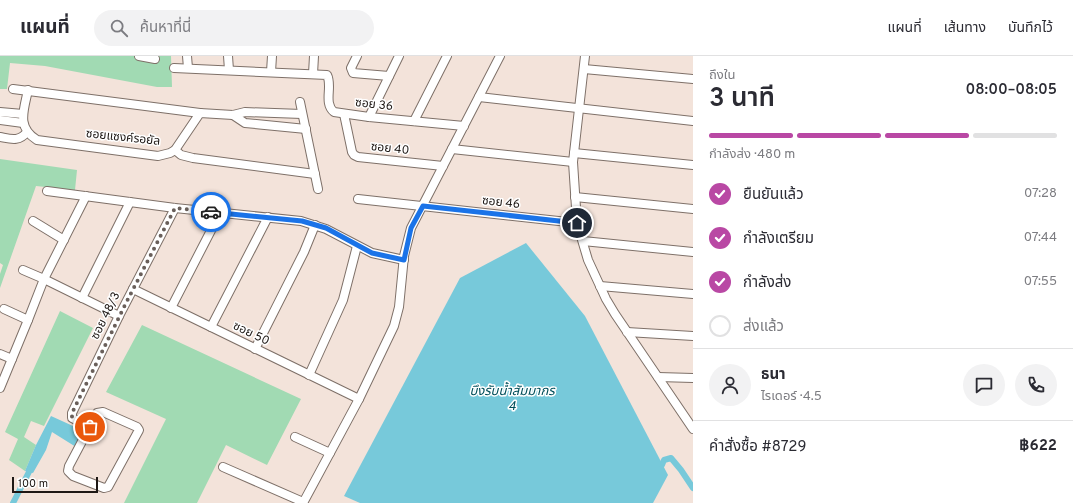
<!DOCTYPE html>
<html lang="th">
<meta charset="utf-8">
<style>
body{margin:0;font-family:Overpass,"Noto Sans Thai",sans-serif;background:#f2f2f3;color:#2b2b33;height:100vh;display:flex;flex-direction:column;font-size:15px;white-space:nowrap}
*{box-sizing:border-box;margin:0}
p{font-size:13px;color:#7c7c81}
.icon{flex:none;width:22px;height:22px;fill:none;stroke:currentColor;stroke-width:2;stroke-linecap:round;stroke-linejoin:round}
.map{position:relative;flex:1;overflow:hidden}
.drawer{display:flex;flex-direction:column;background:#fff;width:380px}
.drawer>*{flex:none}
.scale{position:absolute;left:12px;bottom:10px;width:86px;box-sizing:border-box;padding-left:4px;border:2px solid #1e1815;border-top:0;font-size:11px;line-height:14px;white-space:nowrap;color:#1e1815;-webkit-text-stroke:3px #fff;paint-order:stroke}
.pin{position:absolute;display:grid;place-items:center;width:34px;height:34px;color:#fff;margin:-17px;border:2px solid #fff;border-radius:50%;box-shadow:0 1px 4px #0007}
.courier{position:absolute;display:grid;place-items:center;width:40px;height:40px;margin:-20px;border:3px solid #1a73e8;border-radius:50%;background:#fff;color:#222;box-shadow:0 1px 5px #0007}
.headline em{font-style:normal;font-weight:600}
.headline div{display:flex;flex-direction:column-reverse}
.headline{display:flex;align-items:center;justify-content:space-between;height:68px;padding:0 16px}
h1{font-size:26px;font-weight:600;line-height:30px}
.bar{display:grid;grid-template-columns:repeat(4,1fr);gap:6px 4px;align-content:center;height:48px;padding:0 16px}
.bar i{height:5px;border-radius:3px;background:#e1e1e2}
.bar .current{background:#b948a4}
.bar p{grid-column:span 4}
.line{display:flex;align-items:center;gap:10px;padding:0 16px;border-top:1px solid #e1e1e2}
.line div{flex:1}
.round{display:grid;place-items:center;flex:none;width:42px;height:42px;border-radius:21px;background:#f2f2f3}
ol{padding:0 16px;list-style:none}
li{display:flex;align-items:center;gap:12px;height:44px}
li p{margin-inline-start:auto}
li .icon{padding:4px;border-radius:50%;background:#b948a4;color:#fff;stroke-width:4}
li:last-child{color:#7c7c81}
li i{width:22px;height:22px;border:2px solid #e1e1e2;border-radius:50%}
header{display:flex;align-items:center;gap:24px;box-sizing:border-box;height:56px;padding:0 20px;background:#fff;border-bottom:1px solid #e1e1e2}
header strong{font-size:19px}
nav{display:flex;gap:22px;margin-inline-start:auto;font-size:14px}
.search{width:280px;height:36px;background:#f2f2f3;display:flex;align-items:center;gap:10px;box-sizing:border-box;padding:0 14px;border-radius:22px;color:#7c7c81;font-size:15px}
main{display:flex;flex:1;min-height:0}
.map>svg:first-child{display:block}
</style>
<header>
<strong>แผนที่</strong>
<div class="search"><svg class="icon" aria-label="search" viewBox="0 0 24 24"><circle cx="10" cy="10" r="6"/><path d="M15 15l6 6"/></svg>ค้นหาที่นี่</div>
<nav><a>แผนที่</a><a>เส้นทาง</a><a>บันทึกไว้</a></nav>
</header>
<main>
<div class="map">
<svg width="693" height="447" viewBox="0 0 693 447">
<rect width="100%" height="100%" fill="#f3e3da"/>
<!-- green -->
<g fill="#a1dab3">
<polygon points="0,0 171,0 172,31 157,31 45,10 10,7 7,33 0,33"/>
<polygon points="0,103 77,114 75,134 36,130 0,232 0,218 3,209 0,207"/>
<polygon points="60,255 93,272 44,370 31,365 24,381 36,389 25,415 9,404 18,383 5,376"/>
<polygon points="142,269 301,343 267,409 226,389 197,447 124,447 166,363 106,336"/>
</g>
<!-- water -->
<g fill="#77c9da">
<polygon points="526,187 585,260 668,419 653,447 360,447 344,440 460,222"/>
<polygon points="51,360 84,375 76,391 52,376 46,394 33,417 25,415 36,389"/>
</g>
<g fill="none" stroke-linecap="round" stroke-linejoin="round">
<!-- canal -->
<g stroke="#77c9da" stroke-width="6">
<polyline points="662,409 664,404 671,402 681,414 693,432"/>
<polyline points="13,447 32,410"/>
</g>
<!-- minor casing -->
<g stroke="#7e7068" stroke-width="10">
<g id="minor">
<polyline points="139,0 155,3"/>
<polyline points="187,0 188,12"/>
<polyline points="228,0 229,14"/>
<polyline points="357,0 351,12 353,17 389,20"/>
<polyline points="585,0 573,106 577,167 588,204 606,243 615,258 693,373"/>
<path d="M174 12 327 19C333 30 323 47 334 56L369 61 464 70"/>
<polyline points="584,13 693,23"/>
<polyline points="271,16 272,0"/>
<polyline points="313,18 314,0"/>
<polyline points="13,33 200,57"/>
<path d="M28 34C24 54 16 71 37 84L158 100 170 97 175 94 200 57 233 59 245 56 302 58"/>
<polyline points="479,41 693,65"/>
<polyline points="300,46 318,133"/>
<polyline points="0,56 23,58"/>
<polyline points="344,58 352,96 354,99 358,101 443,110"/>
<polyline points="233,59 245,67 306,73"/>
<polyline points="369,61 399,0"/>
<polyline points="0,64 23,67"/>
<polyline points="414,65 447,0"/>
<path d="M0 81C11 83 19 86 27 76"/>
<polyline points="452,93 573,106"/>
<polyline points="175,94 181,99 193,102 315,118"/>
<polyline points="574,97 693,109"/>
<polyline points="47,135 175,152 301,165 326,173 372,197 404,204"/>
<polyline points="575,141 693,153"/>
<polyline points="358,143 577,167"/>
<polyline points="33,165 64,184"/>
<polyline points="583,185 693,196"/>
<polyline points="23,214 44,223 119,260"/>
<polyline points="600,230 693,238"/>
<polyline points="133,233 359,343"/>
<polyline points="82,242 130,146"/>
<polyline points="171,252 220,157"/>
<polyline points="4,253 28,264"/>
<polyline points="211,271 268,161"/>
<polyline points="627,276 693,280"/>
<polyline points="255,293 304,196 315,169"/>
<polyline points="0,298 12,303"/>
<polyline points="309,319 343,244 357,190"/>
<polyline points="658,321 693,322"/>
<polyline points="0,332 28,264 44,223 86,140"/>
<polygon points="103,356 137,371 139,374 108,431 104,432 73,420 68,415 69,410 97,357"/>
<polyline points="90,371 72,362 72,357 119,260 175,152"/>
<polyline points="295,381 330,397"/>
<polyline points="223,411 303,446"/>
<polyline points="303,447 359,343 394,270 399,251 404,200 411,172 500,0"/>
</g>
</g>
<!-- minor -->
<use href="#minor" stroke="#fff" stroke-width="8"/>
</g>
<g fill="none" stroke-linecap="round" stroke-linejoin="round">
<!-- done -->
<polyline stroke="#695f5a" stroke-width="4" stroke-dasharray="0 7.2" points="90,371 72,362 72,357 126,247 175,152 211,156"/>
<!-- route -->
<polyline stroke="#1a73e8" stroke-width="5" points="211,156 302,165 326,172 372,197 404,204 411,172 423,150 577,167"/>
</g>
<g text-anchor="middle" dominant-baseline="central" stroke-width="3" stroke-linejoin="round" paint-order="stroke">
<!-- street labels -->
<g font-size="12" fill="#1e1815" stroke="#fff">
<text transform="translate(374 49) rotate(6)">ซอย 36</text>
<text transform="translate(123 82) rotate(6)">ซอยแซงค์รอยัล</text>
<text transform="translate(390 93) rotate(6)">ซอย 40</text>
<text transform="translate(501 147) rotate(6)">ซอย 46</text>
<text transform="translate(106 260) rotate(-64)">ซอย 48/3</text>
<text transform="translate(251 278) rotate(26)">ซอย 50</text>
</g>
<!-- water labels -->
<g font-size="13" font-style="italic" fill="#014f5b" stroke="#fff">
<text x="512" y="336">บึงรับน้ำสัมมากร<tspan x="512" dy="15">4</tspan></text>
</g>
</g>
</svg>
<div class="scale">100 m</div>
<div class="pin" style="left:90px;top:371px;background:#ea580c"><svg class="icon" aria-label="bag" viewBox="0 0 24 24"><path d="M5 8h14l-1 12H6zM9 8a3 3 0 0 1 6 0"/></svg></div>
<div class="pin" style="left:577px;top:167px;background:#1f2937"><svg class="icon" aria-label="home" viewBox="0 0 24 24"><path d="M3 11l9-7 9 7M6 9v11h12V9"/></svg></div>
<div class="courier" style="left:211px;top:156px"><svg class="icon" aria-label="car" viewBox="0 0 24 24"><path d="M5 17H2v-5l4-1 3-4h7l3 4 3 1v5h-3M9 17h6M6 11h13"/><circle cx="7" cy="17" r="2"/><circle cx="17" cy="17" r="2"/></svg></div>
</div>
<section class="drawer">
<div class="headline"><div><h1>3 นาที</h1><p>ถึงใน</p></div><em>08:00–08:05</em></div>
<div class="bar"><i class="current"></i><i class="current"></i><i class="current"></i><i></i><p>กำลังส่ง · 480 m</p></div>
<ol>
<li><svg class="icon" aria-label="check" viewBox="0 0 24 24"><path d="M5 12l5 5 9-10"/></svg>ยืนยันแล้ว<p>07:28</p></li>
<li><svg class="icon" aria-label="check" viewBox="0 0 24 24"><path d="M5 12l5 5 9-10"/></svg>กำลังเตรียม<p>07:44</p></li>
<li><svg class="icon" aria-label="check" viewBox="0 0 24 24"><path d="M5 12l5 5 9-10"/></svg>กำลังส่ง<p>07:55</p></li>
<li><i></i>ส่งแล้ว</li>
</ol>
<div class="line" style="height:72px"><a class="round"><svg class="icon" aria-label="person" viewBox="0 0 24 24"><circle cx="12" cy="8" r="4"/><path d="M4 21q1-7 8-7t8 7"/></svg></a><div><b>ธนา</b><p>ไรเดอร์ · 4.5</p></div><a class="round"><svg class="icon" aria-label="chat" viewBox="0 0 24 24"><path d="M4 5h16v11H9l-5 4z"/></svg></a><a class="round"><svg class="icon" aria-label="phone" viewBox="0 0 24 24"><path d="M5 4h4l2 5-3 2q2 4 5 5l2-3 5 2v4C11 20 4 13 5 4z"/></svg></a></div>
<div class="line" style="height:52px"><div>คำสั่งซื้อ #8729</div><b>฿622</b></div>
</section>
</main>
